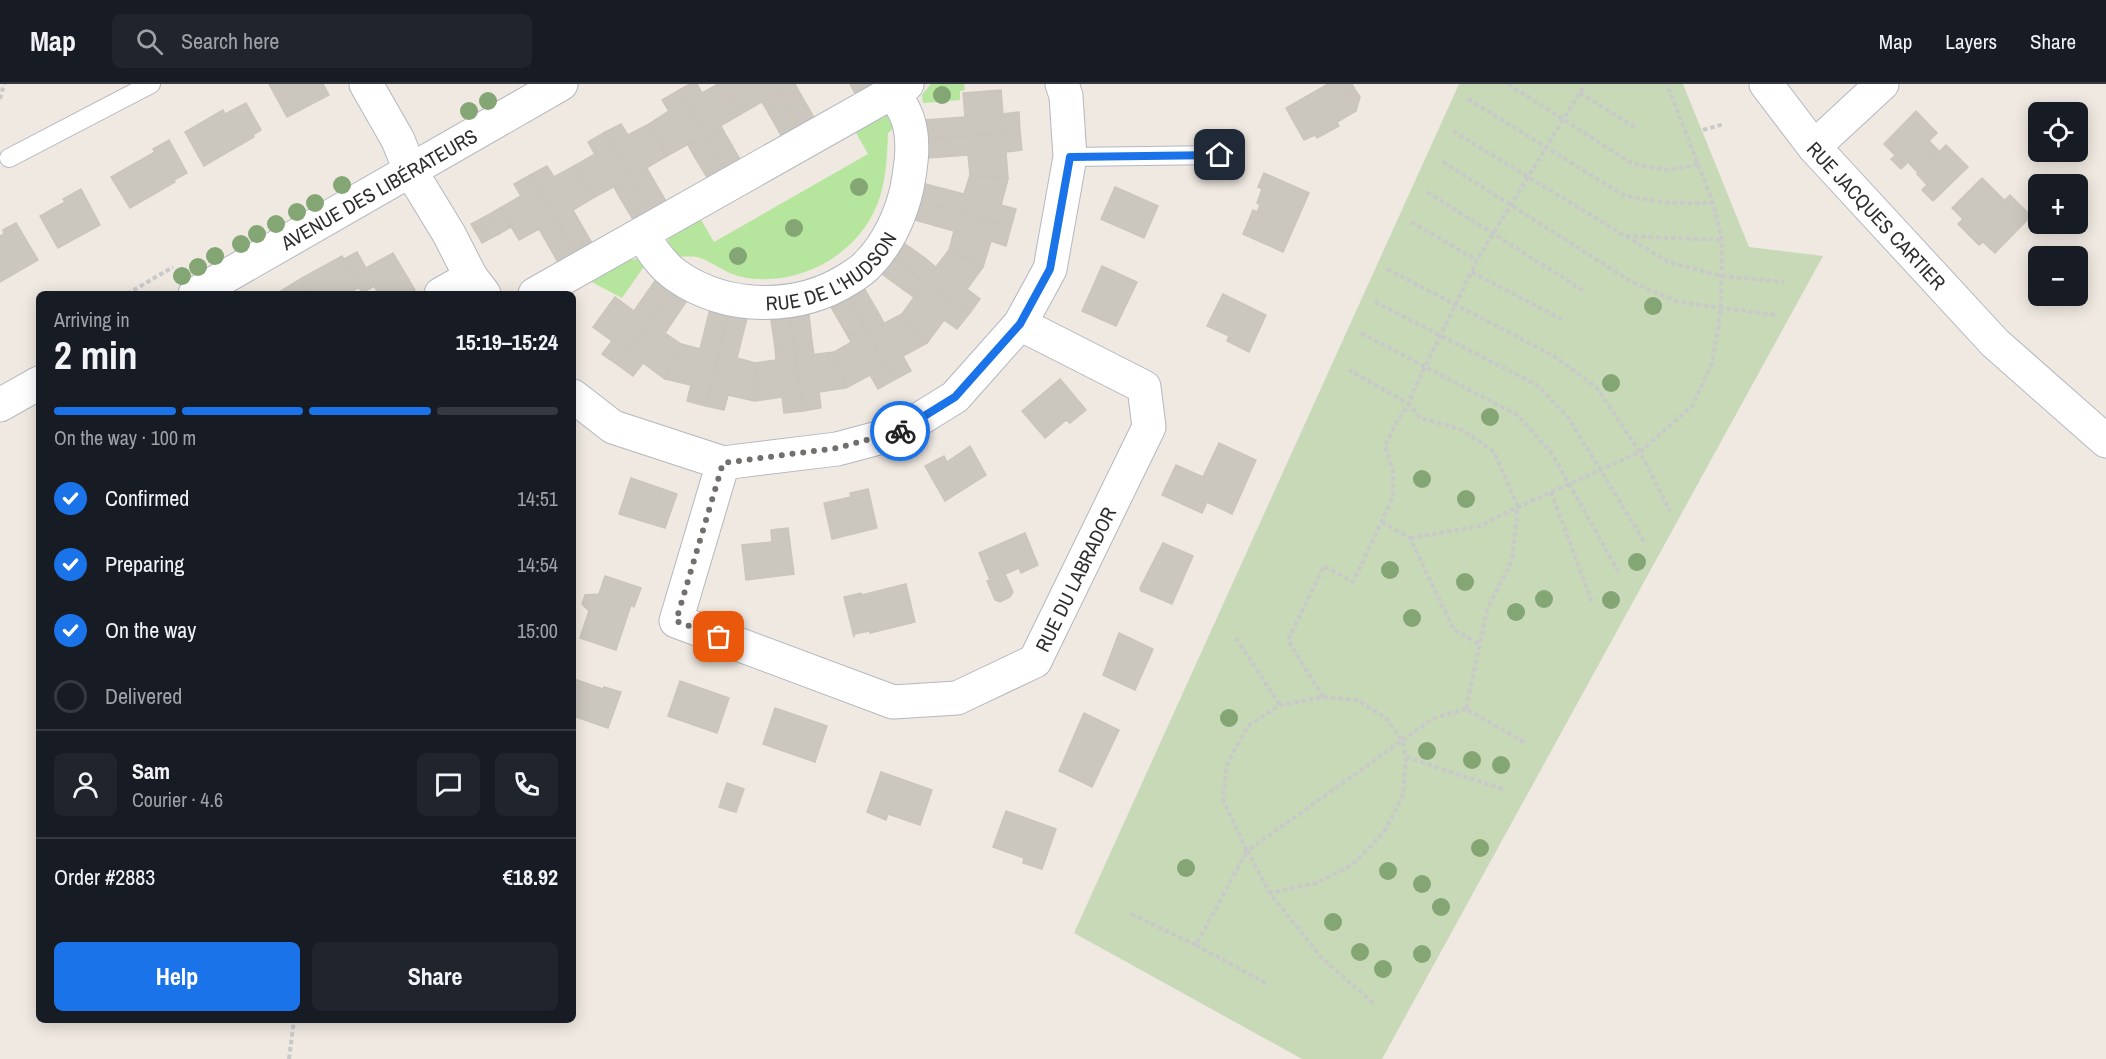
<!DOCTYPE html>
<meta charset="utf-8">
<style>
body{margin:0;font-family:"Archivo Narrow",sans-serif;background:#20242c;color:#f1f3f6;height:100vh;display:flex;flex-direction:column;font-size:22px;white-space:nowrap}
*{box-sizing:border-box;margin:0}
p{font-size:20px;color:#9ea1a6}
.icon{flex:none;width:33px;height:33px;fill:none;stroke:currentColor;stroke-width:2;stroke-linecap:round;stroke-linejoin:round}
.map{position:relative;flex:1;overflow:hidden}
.side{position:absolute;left:36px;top:207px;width:540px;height:732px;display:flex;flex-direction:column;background:#171b24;border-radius:9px;box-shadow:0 3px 15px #0003}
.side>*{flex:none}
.tools{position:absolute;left:2028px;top:18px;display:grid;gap:12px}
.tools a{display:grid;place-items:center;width:60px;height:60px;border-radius:9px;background:#171b24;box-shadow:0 3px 15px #0003;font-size:30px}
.pin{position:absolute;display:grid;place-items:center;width:51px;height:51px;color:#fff;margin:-26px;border-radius:12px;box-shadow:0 3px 9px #0006}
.courier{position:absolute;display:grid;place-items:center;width:60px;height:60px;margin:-30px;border:4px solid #1a73e8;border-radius:50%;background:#fff;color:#222;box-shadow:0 2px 8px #0007}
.head em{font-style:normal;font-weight:800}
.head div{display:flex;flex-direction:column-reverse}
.head{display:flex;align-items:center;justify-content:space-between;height:102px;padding:0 18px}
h1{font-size:39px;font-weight:800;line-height:45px}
.bar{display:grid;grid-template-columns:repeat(4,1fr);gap:9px 6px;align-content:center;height:72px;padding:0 18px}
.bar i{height:8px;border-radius:4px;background:#363941}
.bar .selected{background:#1a73e8}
.bar p{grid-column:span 4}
.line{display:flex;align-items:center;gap:15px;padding:0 18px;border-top:2px solid #363941}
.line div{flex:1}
.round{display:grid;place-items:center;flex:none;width:63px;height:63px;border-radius:9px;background:#20242c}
ol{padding:0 18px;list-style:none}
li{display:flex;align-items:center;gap:18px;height:66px}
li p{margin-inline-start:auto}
li .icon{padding:6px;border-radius:50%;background:#1a73e8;color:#fff;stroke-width:4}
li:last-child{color:#9ea1a6}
li i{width:33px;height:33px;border:3px solid #363941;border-radius:50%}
.cta{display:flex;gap:12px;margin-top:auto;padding:12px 18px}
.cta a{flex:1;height:69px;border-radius:9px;background:#1a73e8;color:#fff;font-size:24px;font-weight:800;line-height:69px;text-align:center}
.cta a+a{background:#20242c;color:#f1f3f6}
header{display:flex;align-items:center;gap:36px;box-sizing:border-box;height:84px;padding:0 30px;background:#171b24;border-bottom:2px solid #363941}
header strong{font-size:28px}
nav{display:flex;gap:33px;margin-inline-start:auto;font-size:21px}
.search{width:420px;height:54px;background:#20242c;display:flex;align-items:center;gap:15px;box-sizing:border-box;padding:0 21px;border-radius:9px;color:#9ea1a6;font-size:22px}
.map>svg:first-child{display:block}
</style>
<header>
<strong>Map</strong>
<div class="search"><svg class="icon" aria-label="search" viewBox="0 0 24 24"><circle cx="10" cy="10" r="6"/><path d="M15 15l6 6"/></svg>Search here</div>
<nav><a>Map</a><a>Layers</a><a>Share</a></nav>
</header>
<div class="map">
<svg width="2106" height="975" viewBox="0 0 2106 975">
<rect width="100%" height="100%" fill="#efe9e1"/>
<!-- green -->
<g fill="#b6e59e">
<polygon points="931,0 964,0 965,6 960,7 960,16 923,19 922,11"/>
<path d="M885 30 895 33 899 40 888 49C887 73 886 99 877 121 856 173 796 204 742 193 726 190 709 175 696 173 689 172 680 173 673 173L667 163 669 151 700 134 714 158 868 70 854 45Z"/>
<polygon points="637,175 645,181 622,214 588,196 624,177"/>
</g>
<!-- cemetery -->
<polygon fill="#c8d9b8" points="1459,0 1683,0 1749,163 1823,172 1382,975 1302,975 1074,849"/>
<!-- building -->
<g fill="#cbc7bf" stroke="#cbc5ba" stroke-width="1.5">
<polygon points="269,0 323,0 329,11 287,33"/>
<polygon points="690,0 697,0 702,9 718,0 724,0 741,30 715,45 719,51 727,53 741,77 724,86 679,6"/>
<polygon points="724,0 774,0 799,44 782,53 769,30 771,21 767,15 741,30"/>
<polygon points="774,0 795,0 790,3 793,8 801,11 815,35 799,44"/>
<polygon points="795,0 801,11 793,8 790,3"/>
<polygon points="850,0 871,0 873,2 856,11"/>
<polygon points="1328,0 1340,0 1346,9 1354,4 1360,13 1356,27 1337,38 1339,42 1317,54 1315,51 1304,56 1286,24"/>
<polygon points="1340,0 1352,0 1354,4 1346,9"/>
<polygon points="679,6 724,86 708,95 694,72 697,63 694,57 667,72 649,40 669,27 662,16"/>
<polygon points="1001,6 1003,30 1019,28 1020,47 926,55 925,36 965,33 963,9"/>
<polygon points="767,15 771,21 769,30 762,18"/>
<polygon points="246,19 261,46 253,51 254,53 204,82 185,48 223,26 225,30"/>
<polygon points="1916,27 1937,49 1929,57 1939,67 1918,89 1908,78 1905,81 1884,60"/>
<polygon points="621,40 628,51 649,40 667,72 641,87 644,93 653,95 667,119 650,129 605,48"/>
<polygon points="721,42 727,53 719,51 715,45"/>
<polygon points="1020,47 1022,66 1006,68 1008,95 970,91 968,71 928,74 926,55"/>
<polygon points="605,48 650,129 634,137 620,114 623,105 619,100 593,114 574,82 595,70 588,58"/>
<polygon points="169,56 187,89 174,96 175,98 130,124 111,93 155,68 153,65"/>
<polygon points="694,57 697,63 694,72 688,61"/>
<polygon points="1946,61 1968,83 1933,117 1922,106 1927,101 1917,90"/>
<polygon points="1896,71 1905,81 1901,85 1891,75"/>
<polygon points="547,82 554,93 574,82 593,114 573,126 593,161 576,170 530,91"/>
<polygon points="647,84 653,95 644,93 641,87"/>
<polygon points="1264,89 1309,109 1283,168 1243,150 1253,126 1257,128 1260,121 1257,119 1262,105 1258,103"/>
<polygon points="530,91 576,170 559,180 539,145 519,156 500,124 521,112 514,100"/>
<polygon points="970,91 1008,95 1001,121 1016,125 1011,143 921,117 925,100 964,110"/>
<polygon points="1982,94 2004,116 1969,151 1958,140 1963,135 1952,124"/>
<polygon points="619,100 623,105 620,114 614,103"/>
<polygon points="1115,103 1158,122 1144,154 1101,135"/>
<polygon points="81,105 100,141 58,164 40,132 65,118 63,115"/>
<polygon points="2010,111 2031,132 1995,169 1983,158 1979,161 1969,151"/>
<polygon points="921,117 1011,143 1006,162 991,157 983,183 949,166 954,147 915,136"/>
<polygon points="500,124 511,143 499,150 488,131"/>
<polygon points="488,131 499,150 482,159 481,157 489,152 482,140 474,145 471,140"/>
<polygon points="16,139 38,176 0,198 0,152 4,150 3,146"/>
<polygon points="482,140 489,152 481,157 474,145"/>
<polygon points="904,159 926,175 927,184 932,188 949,166 983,183 967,205 980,215 969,230 893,174"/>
<polygon points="357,168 366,184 393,169 415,206 409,210 379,210 374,202 362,209 344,175"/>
<polygon points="342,172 360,203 347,210 311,210 302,194"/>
<polygon points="893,174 969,230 957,245 944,236 927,259 902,230 917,209 912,204 904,206 882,190"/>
<polygon points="926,175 936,183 932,188 927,184"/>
<polygon points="1102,182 1137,198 1116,242 1082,227"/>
<polygon points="302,194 311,210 276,210"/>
<polygon points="657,194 673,204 618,281 602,270 612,257 593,243 615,213 634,227"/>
<polygon points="673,204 688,215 665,249 681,260 665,295 643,279 633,292 618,281"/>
<polygon points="864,204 878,228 875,237 879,242 902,230 927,259 903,272 911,287 894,296 848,214"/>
<polygon points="912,204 917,209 914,213 904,206"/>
<polygon points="1223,210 1266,231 1249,268 1227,257 1229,252 1207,242"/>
<polygon points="848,214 894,296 878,305 870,291 846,304 834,268 857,255 854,249 845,247 831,223"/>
<polygon points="710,225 728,230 706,322 687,317 691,301 665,295 681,260 700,265"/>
<polygon points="878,228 884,239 879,242 875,237"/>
<polygon points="728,230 747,234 737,274 756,279 755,317 728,311 724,326 706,322"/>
<polygon points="809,231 812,258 807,265 808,271 834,268 846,304 819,308 821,324 803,327 790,233"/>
<polygon points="790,233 803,327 784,329 782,313 755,317 756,279 783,275 782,269 775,263 771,236"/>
<polygon points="845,247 854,249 857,255 851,258"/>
<polygon points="812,258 814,271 808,271 807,265"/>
<polygon points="775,263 782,269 783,275 776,276"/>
<polygon points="1060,295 1086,326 1070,339 1066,336 1045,354 1022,327"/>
<polygon points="1219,359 1256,376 1232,430 1207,418 1202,429 1162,411 1176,381 1203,393"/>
<polygon points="970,362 986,391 945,417 925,382 944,372 947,378"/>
<polygon points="631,394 677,410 665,444 619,430"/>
<polygon points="868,405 877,444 832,455 824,419 851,413 850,409"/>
<polygon points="788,444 794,490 746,496 742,461 772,458 771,446"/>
<polygon points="1025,449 1038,481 1021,489 1019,484 1005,490 1013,508 1010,513 1000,518 995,516 987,497 990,496 979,469"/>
<polygon points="1163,459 1193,472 1172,520 1141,507 1140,504"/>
<polygon points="605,492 641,504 634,523 631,521 616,566 580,554 589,527 582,520 585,511 599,510"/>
<polygon points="906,500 915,538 870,549 870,547 854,550 854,553 844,513 861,509 862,511"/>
<polygon points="1119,549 1153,565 1135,606 1103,591"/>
<polygon points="574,595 603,605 604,603 621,608 608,644 573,632"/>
<polygon points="680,597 729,614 717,649 668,632"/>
<polygon points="775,624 827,642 815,678 763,660"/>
<polygon points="1084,629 1119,646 1092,703 1059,687"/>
<polygon points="881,688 932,706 920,741 888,730 886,736 867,728"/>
<polygon points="727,699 741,704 732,727 719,723"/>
<polygon points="741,704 744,705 736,728 732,727"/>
<polygon points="1006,727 1056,745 1042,785 1023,779 1024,774 993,763"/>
</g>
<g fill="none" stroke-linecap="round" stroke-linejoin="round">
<!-- service casing -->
<g stroke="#b4b7c1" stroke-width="20">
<g id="service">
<polyline points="1070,73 1220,71"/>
<polyline points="9,74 151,0"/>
</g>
</g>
<!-- minor casing -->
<g stroke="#b4b7c1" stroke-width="35">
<g id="minor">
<polyline points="366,0 398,56 410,86 449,150 471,193 484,210"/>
<path id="s1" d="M1766 0 1814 63 1995 259 2106 357"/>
<polyline points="1814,63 1882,0"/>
<path id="s2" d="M642 150C651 165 662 182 677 192 728 227 799 227 850 194 856 190 863 186 868 180 888 160 901 131 907 104 911 82 915 58 908 36 905 26 898 16 893 7"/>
<polyline points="441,210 471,193"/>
<polyline points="535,210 907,0"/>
<polyline points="573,312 613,343 723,379 837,365 897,349 955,313 1020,240 1050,185 1070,73 1066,12 1062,0"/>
<path id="s3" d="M723 379 676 537 893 618 957 614 1035 577 1149 343 1144 303 1020 240"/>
</g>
</g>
<!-- tertiary casing -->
<g stroke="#b4b7c1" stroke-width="35">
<g id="tertiary">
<path id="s4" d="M195 210 561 0"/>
<polyline points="0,321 39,299"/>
</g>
</g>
<!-- path -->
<g stroke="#c9c9c9" stroke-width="4" stroke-dasharray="4.5 3" stroke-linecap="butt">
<polyline points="1508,0 1633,80 1669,86 1699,80"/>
<polyline points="1580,9 1636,44"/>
<polyline points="0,15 4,0"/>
<polyline points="1468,15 1625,112 1669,119 1713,119"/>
<polyline points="1703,46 1724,40"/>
<polyline points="1453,47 1625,152 1722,156"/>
<polyline points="1443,78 1632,198 1678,218 1776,231"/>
<polyline points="1427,108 1584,207"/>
<polyline points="1411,138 1477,176"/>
<polyline points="1626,152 1668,178 1721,192 1784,198"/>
<polyline points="1387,185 1554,272 1596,303 1640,368 1670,427"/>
<polyline points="1472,188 1565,237"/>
<polyline points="127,210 173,183"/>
<polyline points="1375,218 1537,301 1568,333 1645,459"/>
<polyline points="1361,249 1517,331 1551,368 1619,489"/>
<polyline points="1551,408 1592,518"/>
<polyline points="1382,438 1410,454 1454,546 1479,560"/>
<polyline points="1410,454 1480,442 1518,423 1640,368 1692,322 1712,280 1721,225 1722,156 1713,119 1667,0"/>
<polyline points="1236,554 1280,621"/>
<polyline points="1323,613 1288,556 1324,482 1353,498 1393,413 1393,387 1385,362 1397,337 1409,320 1349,286"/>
<polyline points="1524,658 1466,625 1487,526 1512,476 1518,423 1494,368 1463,346 1420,334 1409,320 1412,310 1477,176 1585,0"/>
<polyline points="1406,673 1505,706"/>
<polyline points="1131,830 1196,861 1247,767 1223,716 1227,680 1248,642 1280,621 1323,613 1357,616 1386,634 1402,656 1406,673 1403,711 1384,748 1352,781 1316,799 1270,809"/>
<polyline points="1196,861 1267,900"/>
<polyline points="1373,919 1322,874 1270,809 1247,767 1434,634 1466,625"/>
<polyline points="289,975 294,936"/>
</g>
<!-- service -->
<use href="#service" stroke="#fff" stroke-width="18"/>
<!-- minor -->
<use href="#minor" stroke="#fff" stroke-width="33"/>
<!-- tertiary -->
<use href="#tertiary" stroke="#fff" stroke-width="33"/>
</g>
<!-- trees -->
<g fill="#84a574">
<circle cx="942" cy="11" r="9"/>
<circle cx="488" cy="17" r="9"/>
<circle cx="469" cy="27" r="9"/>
<circle cx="342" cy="101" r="9"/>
<circle cx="859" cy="103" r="9"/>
<circle cx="315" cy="119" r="9"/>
<circle cx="297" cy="128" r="9"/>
<circle cx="276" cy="140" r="9"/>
<circle cx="794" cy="144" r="9"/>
<circle cx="257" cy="150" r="9"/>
<circle cx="241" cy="160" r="9"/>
<circle cx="215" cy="172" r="9"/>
<circle cx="738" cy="172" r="9"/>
<circle cx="198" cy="183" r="9"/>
<circle cx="182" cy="192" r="9"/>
<circle cx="1653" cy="222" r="9"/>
<circle cx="1611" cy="299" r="9"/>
<circle cx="1490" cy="333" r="9"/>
<circle cx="1422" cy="395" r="9"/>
<circle cx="1466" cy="415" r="9"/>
<circle cx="1637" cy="478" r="9"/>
<circle cx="1390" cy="486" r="9"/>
<circle cx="1465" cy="498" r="9"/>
<circle cx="1544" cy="515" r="9"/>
<circle cx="1611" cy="516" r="9"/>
<circle cx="1516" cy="528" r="9"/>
<circle cx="1412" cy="534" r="9"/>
<circle cx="1229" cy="634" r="9"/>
<circle cx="1427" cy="667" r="9"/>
<circle cx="1472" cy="676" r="9"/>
<circle cx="1501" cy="681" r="9"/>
<circle cx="1480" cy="764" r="9"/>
<circle cx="1186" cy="784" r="9"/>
<circle cx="1388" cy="787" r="9"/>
<circle cx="1422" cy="800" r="9"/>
<circle cx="1441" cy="823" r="9"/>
<circle cx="1333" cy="838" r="9"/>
<circle cx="1360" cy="868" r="9"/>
<circle cx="1422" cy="870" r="9"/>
<circle cx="1383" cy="885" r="9"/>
</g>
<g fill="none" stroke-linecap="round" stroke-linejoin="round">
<!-- done -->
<polyline stroke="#726f6d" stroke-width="6" stroke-dasharray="0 10.8" points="719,553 676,537 723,379 837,364 900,347"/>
<!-- route -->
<polyline stroke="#1a73e8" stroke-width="8" points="900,347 955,313 1020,240 1050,185 1070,73 1220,71"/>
</g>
<g text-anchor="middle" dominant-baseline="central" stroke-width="6" stroke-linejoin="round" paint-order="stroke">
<!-- street labels -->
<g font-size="20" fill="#2e2e2e" stroke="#fff">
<text stroke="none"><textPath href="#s4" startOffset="212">AVENUE DES LIBÉRATEURS</textPath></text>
<text stroke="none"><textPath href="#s1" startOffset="172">RUE JACQUES CARTIER</textPath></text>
<text stroke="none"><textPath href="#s2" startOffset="224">RUE DE L'HUDSON</textPath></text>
<text stroke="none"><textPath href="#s3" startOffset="638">RUE DU LABRADOR</textPath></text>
</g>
</g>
</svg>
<div class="tools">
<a><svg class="icon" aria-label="locate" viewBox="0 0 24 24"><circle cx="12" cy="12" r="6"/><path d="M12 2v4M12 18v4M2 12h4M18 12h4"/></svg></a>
<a>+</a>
<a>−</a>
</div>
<div class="pin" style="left:719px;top:553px;background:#ea580c"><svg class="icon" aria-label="bag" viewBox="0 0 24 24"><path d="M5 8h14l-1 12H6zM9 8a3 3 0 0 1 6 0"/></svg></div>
<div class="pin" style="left:1220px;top:71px;background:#1f2937"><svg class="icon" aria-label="home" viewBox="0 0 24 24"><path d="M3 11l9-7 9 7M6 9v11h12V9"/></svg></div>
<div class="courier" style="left:900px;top:347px"><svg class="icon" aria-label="bike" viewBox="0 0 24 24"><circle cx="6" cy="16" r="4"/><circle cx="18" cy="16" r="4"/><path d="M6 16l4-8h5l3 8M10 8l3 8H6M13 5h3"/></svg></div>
<section class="side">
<div class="head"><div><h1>2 min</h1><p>Arriving in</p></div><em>15:19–15:24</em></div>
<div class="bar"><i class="selected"></i><i class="selected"></i><i class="selected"></i><i></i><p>On the way · 100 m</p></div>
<ol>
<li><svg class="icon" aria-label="check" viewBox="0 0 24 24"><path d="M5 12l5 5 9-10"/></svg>Confirmed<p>14:51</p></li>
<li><svg class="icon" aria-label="check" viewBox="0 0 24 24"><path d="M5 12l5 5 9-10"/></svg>Preparing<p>14:54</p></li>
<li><svg class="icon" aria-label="check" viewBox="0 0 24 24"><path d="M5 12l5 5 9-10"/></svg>On the way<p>15:00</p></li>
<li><i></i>Delivered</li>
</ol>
<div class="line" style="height:108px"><a class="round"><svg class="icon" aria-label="person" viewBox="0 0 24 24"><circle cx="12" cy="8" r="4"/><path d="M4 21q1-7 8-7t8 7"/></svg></a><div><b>Sam</b><p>Courier · 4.6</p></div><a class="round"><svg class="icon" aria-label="chat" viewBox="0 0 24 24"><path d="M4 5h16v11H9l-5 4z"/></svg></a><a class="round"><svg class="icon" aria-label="phone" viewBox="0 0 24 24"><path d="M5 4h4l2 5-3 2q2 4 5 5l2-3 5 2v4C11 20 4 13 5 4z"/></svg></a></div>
<div class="line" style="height:78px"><div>Order #2883</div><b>€18.92</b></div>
<div class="cta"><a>Help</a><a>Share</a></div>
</section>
</div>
